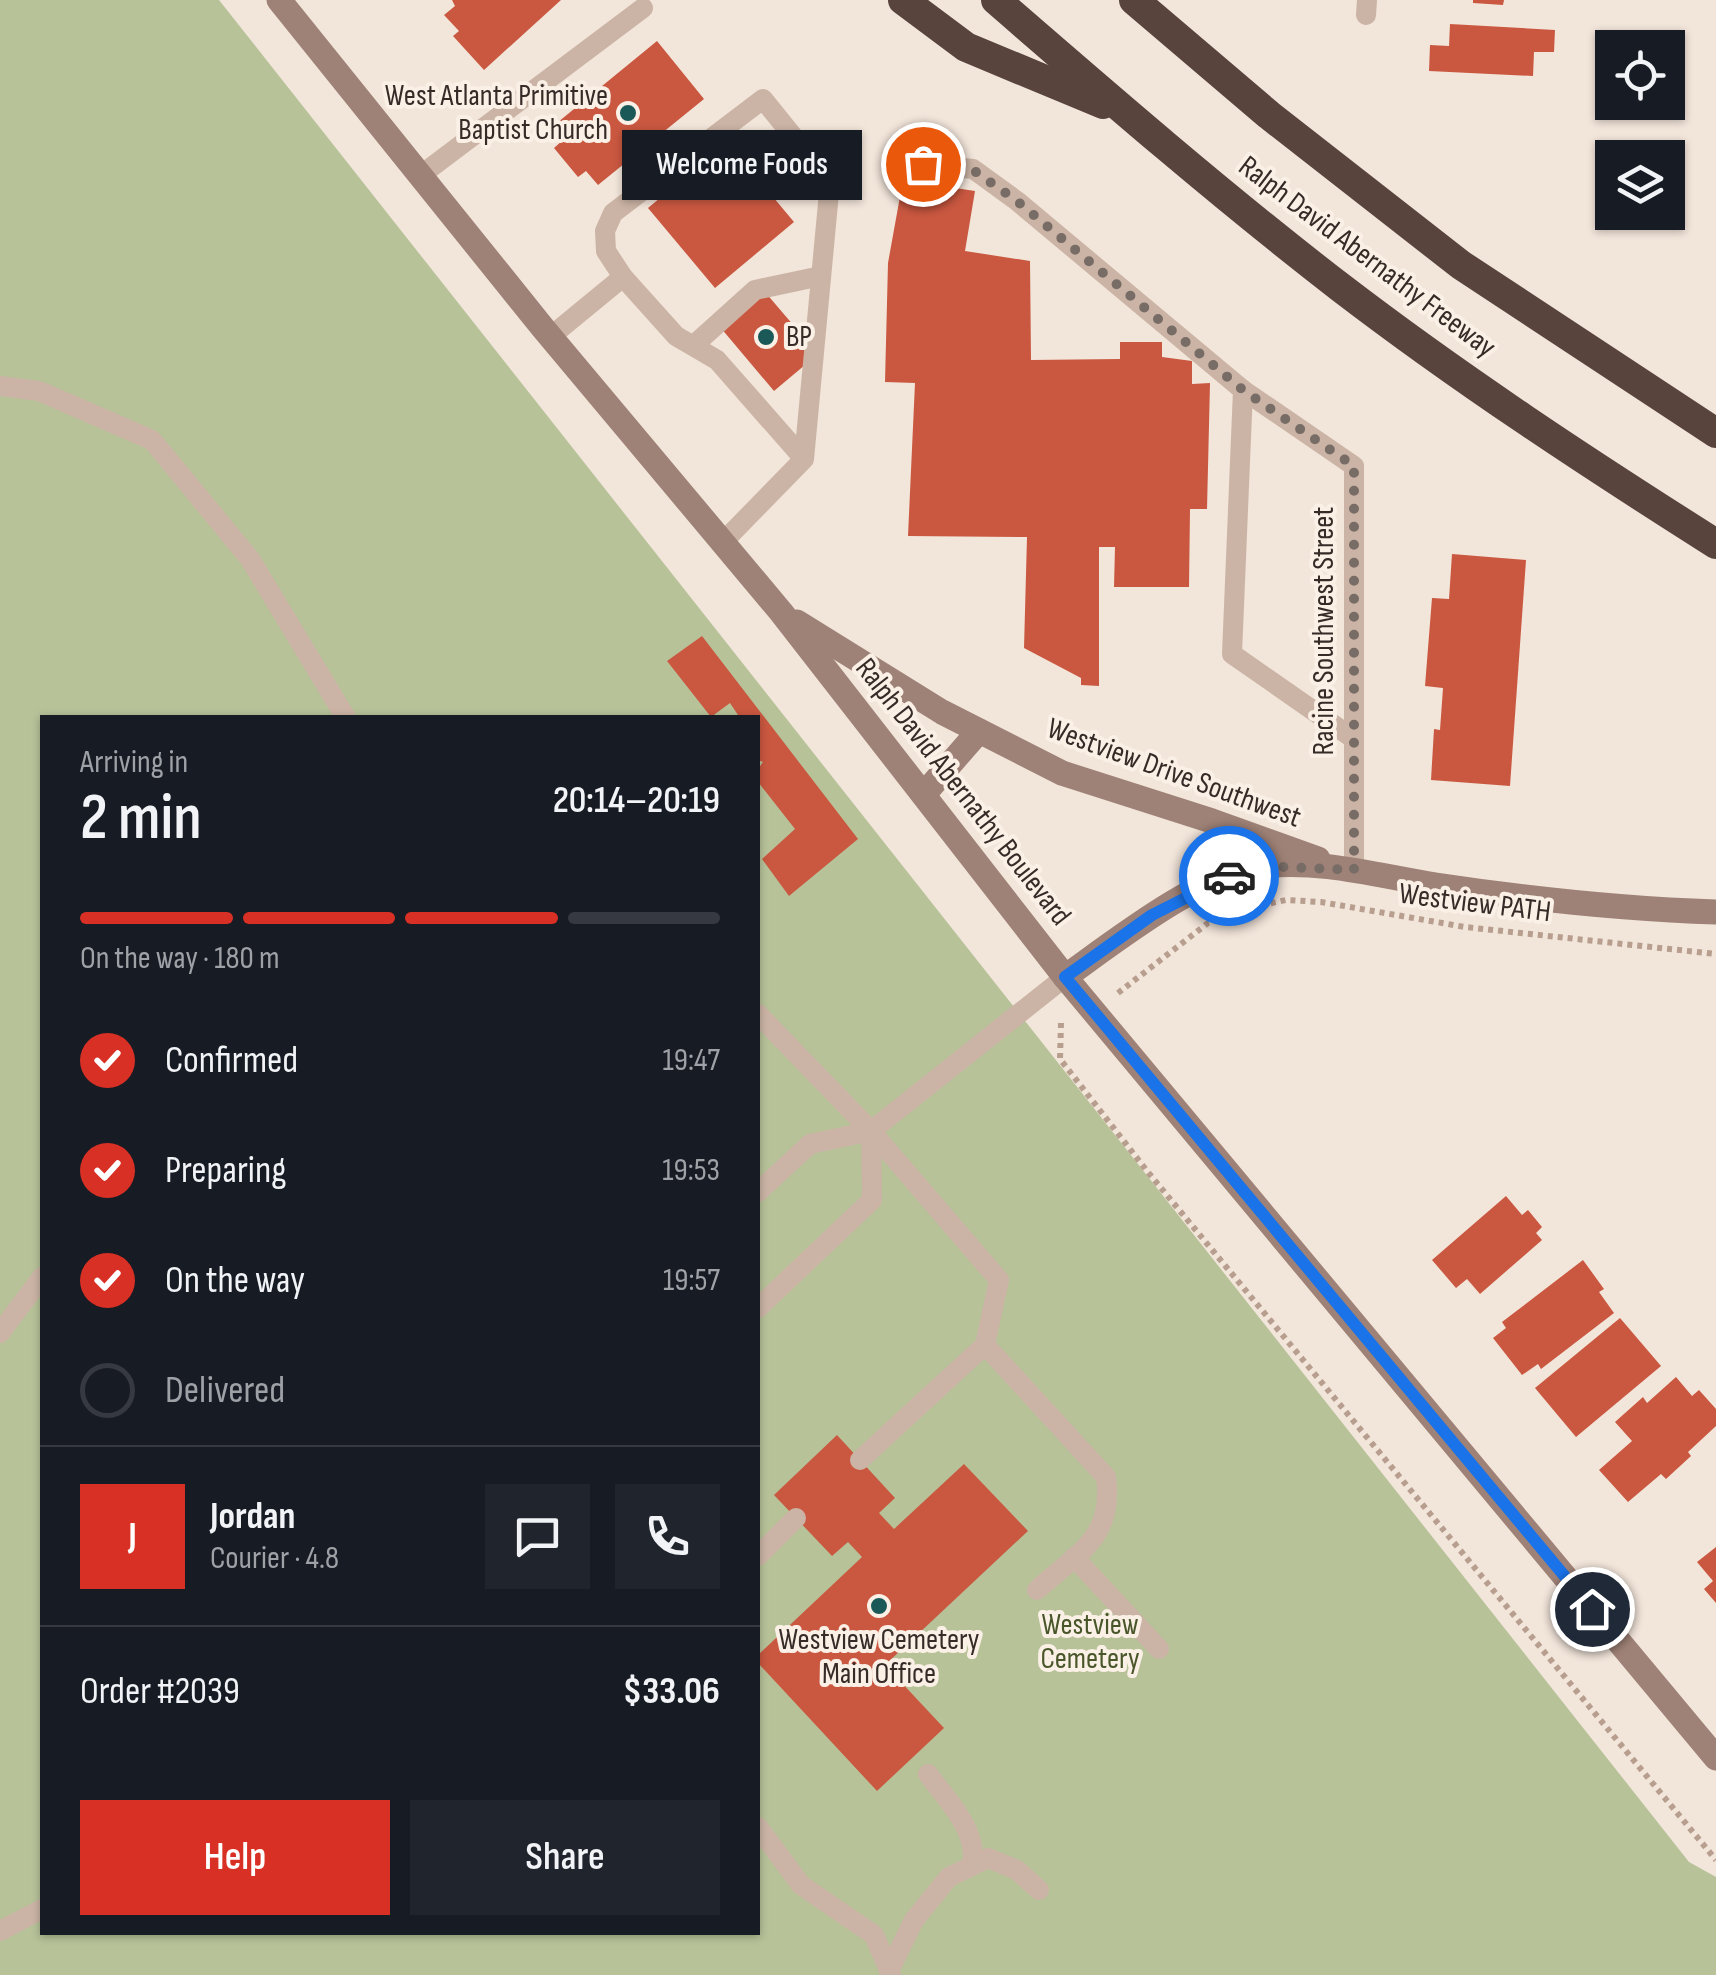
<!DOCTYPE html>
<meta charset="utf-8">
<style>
body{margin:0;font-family:"Sofia Sans Condensed",sans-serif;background:#20242c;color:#f1f3f6;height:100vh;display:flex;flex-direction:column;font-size:38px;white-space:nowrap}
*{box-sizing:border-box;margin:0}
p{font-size:32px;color:#9ea1a6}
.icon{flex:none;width:55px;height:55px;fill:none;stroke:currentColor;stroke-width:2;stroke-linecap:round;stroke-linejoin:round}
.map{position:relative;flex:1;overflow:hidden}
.sheet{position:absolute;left:40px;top:715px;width:720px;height:1220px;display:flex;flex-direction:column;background:#171b24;border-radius:0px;box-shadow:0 2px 8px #0004}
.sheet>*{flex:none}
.fabs{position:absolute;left:1595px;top:30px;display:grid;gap:20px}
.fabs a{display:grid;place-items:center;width:90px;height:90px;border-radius:0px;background:#171b24;box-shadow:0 2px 8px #0004;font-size:50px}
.pin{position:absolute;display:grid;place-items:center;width:85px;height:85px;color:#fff;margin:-42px;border:5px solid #fff;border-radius:50%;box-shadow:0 2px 10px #0007}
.courier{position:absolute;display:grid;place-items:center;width:100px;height:100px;margin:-50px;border:8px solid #1a73e8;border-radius:50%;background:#fff;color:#222;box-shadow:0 2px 12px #0007}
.bubble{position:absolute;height:70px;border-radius:0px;background:#171b24;box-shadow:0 2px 8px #0004;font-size:32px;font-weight:600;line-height:70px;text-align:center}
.summary em{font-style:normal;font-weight:600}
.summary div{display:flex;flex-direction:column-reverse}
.summary{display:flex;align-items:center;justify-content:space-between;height:170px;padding:0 40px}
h1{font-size:65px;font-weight:600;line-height:75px}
.bar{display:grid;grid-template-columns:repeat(4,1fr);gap:15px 10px;align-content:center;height:120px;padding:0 40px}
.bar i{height:12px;border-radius:8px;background:#363941}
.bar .active{background:#d93025}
.bar p{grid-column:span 4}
.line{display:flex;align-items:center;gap:25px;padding:0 40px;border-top:2px solid #363941}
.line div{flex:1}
.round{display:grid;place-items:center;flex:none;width:105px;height:105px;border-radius:0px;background:#20242c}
ol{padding:0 40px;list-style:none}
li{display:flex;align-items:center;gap:30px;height:110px}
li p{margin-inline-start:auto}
li .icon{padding:10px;border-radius:50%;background:#d93025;color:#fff;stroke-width:4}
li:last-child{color:#9ea1a6}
li i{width:55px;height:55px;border:5px solid #363941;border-radius:50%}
.action{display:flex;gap:20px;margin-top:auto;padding:20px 40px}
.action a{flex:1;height:115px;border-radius:0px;background:#d93025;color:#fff;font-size:40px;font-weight:600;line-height:115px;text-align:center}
.action a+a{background:#20242c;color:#f1f3f6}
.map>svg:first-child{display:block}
</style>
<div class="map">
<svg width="1716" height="1975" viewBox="0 0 1716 1975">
<rect width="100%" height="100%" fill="#f2e5da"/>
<!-- green -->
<path fill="#b7c299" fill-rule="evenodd" d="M0 0H219L1689 1862 1716 1877V1975H0ZM42 718H758V1932H42Z"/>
<!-- building -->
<g fill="#ca5840">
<polygon points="452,0 561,0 484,70 453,36 459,31 444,15 455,6"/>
<polygon points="1473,0 1504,0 1503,5 1473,3"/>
<polygon points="1450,24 1555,30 1554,52 1534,52 1533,76 1429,71 1430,45 1449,46"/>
<polygon points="657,41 704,99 598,185 586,171 578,177 554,148 563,140 552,127"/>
<polygon points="727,142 794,222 715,288 648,208"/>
<polygon points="903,180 975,191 965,251 1030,261 1031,360 1120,359 1120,342 1162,342 1162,357 1192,361 1192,384 1210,383 1207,509 1190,509 1189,587 1114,587 1115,547 1099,547 1099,686 1081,685 1081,678 1024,648 1027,537 908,536 915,383 885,382 888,263"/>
<polygon points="759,285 818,354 774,391 715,321"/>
<polygon points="1452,554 1526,560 1510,786 1431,780 1434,729 1440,730 1443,688 1425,686 1432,598 1449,599"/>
<polygon points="702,636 858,839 789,896 762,859 795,829 758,782 758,769 763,762 758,760 758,718 740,718 730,703 711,717 667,661"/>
<polygon points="1506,1196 1522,1215 1528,1210 1542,1227 1536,1233 1542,1240 1480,1294 1467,1279 1456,1288 1432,1260"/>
<polygon points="1583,1260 1604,1289 1599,1292 1614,1313 1541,1369 1538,1364 1522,1375 1493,1338 1506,1328 1502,1322"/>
<polygon points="1620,1318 1661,1366 1576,1437 1535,1388"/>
<polygon points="1676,1377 1692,1396 1699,1390 1716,1409 1716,1426 1688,1452 1691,1456 1666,1479 1661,1474 1628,1502 1599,1470 1632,1441 1615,1422 1643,1397 1647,1403"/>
<polygon points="837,1435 895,1498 879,1513 894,1529 964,1464 1028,1531 885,1665 944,1728 877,1791 758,1663 758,1655 862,1557 848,1542 832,1556 774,1495"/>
<polygon points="1716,1547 1716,1603 1704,1589 1713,1581 1697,1562"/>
</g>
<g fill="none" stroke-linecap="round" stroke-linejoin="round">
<!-- path -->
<g stroke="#b79e8f" stroke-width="6" stroke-dasharray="5 5" stroke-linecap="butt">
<polyline points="1118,993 1208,923 1248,908 1286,900 1321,902 1465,927 1716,954"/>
<polyline points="1061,1023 1060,1059 1147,1171 1716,1860"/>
</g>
<!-- lane -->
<g stroke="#cbb4a5" stroke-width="20">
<polyline points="1366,15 1367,0"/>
<polyline points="923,164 973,169 1017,201 1243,390 1232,654 1354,739"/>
<polyline points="421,175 643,8"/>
<polyline points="550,337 623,277"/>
<polyline points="694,345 755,290 821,276"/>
<polyline points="0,386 39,391 152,440 250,559 346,718"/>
<polyline points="1243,390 1354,466 1354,870"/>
<polyline points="723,542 804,459 830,182 763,99 613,213 605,231 606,251 623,277 676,336 717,360 804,459"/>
<polyline points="758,1014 871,1131 999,1280 985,1345 860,1460"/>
<polyline points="871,1131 1065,977"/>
<polyline points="758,1192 810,1144 871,1131 872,1200 758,1308"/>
<polyline points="0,1333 42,1277"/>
<path d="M985 1345 1106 1477C1114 1539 1078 1552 1037 1590"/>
<polyline points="758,1556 796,1518"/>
<polyline points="1074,1557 1159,1649"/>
<path d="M928 1774C947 1800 979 1831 972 1866"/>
<polyline points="758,1827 801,1885 874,1935 891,1975"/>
<polyline points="0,1931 42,1909"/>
<polyline points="889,1971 914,1920 949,1877 988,1858 1017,1870 1039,1890"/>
</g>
<!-- secondary -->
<g stroke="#9f8277" stroke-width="25">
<polyline points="279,0 543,328 781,612 1065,977 1716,1758"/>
<polyline points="797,622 942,712 1062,773 1212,821 1318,859"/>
<polyline points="925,793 979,731"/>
<path d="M1065 977C1114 942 1203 872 1262 866 1320 859 1379 876 1436 885 1529 899 1622 909 1716 912"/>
</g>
<!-- highway -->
<g stroke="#58443d" stroke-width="30">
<polyline points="903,0 966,47 1103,104"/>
<path d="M996 0C1109 98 1222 196 1340 287 1460 379 1588 463 1716 544"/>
<polyline points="1134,0 1269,115 1461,265 1716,433"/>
</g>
</g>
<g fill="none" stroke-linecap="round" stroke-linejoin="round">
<!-- done -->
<polyline stroke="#786c66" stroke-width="10" stroke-dasharray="0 18" points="923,164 973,170 1017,201 1243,390 1354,466 1354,870 1260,866 1229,876"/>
<!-- route -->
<polyline stroke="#1a73e8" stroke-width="12" points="1229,876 1152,915 1065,977 1592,1609"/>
</g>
<!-- markers -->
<g fill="#1b5959" stroke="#faf0e6" stroke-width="4">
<circle cx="628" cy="113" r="10"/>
<circle cx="766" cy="337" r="10"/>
<circle cx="879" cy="1606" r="10"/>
</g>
<g text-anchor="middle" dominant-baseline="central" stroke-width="8" stroke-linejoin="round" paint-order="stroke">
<!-- poi labels -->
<g font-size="30" fill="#362b27" stroke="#faf0e6" text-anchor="end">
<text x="608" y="96">West Atlanta Primitive<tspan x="608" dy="34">Baptist Church</tspan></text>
<text x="786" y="337" text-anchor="start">BP</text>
<text x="879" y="1640" text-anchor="middle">Westview Cemetery<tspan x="879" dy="34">Main Office</tspan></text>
</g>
<!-- street labels -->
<g font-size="30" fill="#362b27" stroke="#faf0e6">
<text transform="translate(1367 257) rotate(37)">Ralph David Abernathy Freeway</text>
<text transform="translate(1324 631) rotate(-90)">Racine Southwest Street</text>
<text transform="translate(1174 773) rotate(20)">Westview Drive Southwest</text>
<text transform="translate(963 792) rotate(52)">Ralph David Abernathy Boulevard</text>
<text transform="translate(1475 903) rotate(7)">Westview PATH</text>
</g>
<!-- park labels -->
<g font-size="30" fill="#49562a" stroke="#faf0e6">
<text x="1090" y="1625">Westview<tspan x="1090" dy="34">Cemetery</tspan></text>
</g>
</g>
</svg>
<div class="fabs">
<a><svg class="icon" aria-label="locate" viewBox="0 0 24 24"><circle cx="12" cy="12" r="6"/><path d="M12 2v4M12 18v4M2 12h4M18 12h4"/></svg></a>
<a><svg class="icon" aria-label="layers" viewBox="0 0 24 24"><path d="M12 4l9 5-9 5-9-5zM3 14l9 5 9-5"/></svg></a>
</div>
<div class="pin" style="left:923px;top:164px;background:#ea580c"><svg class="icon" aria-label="bag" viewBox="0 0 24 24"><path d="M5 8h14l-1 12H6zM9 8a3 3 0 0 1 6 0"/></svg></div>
<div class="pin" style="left:1592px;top:1609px;background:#1f2937"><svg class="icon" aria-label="home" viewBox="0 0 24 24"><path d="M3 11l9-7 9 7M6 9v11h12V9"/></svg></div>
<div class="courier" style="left:1229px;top:876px"><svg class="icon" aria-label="car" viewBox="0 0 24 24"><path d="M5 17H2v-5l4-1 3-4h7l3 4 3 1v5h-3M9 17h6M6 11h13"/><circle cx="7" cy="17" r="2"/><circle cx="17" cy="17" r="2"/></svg></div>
<div class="bubble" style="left:622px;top:130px;width:240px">Welcome Foods</div>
<section class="sheet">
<div class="summary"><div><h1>2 min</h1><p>Arriving in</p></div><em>20:14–20:19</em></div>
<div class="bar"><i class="active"></i><i class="active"></i><i class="active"></i><i></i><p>On the way · 180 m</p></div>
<ol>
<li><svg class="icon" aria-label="check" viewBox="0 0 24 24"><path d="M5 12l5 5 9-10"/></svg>Confirmed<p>19:47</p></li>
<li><svg class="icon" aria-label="check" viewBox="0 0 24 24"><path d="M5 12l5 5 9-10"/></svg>Preparing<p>19:53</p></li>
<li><svg class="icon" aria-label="check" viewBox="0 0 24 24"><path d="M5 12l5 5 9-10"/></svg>On the way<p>19:57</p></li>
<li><i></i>Delivered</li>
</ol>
<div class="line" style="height:180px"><b class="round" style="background:#d93025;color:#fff">J</b><div><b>Jordan</b><p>Courier · 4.8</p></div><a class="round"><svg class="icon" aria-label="chat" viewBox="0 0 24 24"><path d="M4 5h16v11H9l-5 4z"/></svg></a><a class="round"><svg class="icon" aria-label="phone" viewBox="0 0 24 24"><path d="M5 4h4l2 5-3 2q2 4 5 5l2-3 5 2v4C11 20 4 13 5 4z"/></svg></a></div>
<div class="line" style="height:130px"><div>Order #2039</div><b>$33.06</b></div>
<div class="action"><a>Help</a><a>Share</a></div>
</section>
</div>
